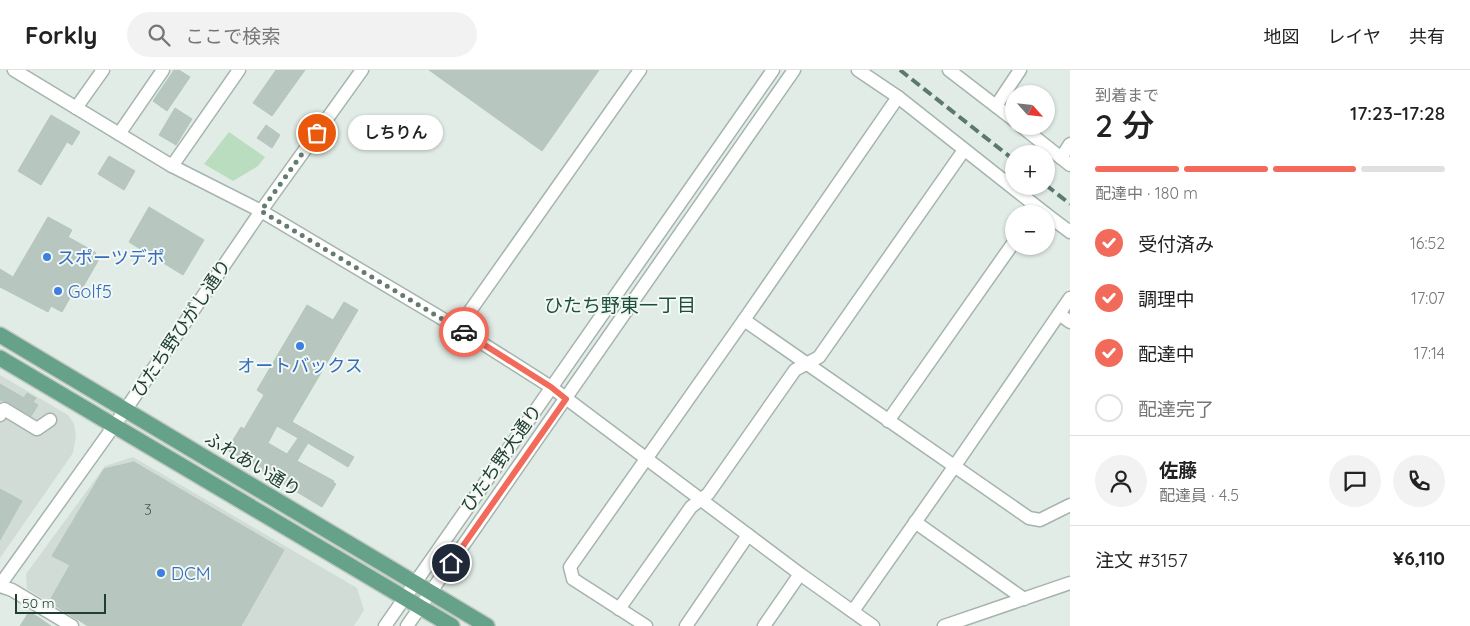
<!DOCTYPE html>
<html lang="ja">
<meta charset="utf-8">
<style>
body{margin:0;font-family:Quicksand,"Noto Sans JP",sans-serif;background:#f2f2f2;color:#222;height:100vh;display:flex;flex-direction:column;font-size:19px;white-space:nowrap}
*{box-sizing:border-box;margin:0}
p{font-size:16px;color:#767676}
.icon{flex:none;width:28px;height:28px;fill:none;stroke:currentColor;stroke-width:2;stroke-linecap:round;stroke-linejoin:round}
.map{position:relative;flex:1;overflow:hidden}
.sheet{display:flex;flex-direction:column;background:#fff;width:400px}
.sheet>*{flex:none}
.needle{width:32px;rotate:117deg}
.tools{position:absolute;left:1005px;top:15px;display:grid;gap:10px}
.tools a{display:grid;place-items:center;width:50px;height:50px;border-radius:50%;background:#fff;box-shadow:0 1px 4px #0004;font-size:25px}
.scale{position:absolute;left:15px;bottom:12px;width:91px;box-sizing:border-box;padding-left:5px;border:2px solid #223d32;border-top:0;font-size:14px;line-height:18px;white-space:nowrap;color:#223d32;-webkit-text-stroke:4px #f2f9f5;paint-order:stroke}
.pin{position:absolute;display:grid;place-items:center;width:42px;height:42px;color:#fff;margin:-21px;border:2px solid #fff;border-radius:50%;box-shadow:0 1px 5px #0007}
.courier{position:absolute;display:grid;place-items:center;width:50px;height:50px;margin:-25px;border:4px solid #f26a5a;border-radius:50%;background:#fff;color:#222;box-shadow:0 1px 6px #0007}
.bubble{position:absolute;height:35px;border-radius:18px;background:#fff;box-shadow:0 1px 4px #0004;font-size:16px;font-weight:600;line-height:35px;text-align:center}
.headline em{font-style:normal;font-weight:600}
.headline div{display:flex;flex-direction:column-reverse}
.headline{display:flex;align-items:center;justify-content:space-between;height:85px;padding:0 25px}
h1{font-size:32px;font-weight:600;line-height:38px}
.bar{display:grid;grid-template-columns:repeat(4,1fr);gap:8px 5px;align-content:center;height:60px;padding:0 25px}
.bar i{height:6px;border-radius:4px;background:#e0e0e0}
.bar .active{background:#f26a5a}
.bar p{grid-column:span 4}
.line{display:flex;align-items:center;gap:12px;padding:0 25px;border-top:1px solid #e0e0e0}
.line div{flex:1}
.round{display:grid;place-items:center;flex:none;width:52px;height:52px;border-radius:26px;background:#f2f2f2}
ol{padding:0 25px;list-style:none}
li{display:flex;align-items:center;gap:15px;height:55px}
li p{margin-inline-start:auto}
li .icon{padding:5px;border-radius:50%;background:#f26a5a;color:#fff;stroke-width:4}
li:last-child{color:#767676}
li i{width:28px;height:28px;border:2px solid #e0e0e0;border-radius:50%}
header{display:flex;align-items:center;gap:30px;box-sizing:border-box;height:70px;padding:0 25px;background:#fff;border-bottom:1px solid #e0e0e0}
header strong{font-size:24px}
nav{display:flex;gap:28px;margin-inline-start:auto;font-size:18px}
.search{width:350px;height:45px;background:#f2f2f2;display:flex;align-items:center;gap:12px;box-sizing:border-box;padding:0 18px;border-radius:28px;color:#767676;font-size:19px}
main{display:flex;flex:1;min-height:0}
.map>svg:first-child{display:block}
</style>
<header>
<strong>Forkly</strong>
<div class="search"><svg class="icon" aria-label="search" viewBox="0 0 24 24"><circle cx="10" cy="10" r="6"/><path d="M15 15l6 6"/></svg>ここで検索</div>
<nav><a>地図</a><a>レイヤ</a><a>共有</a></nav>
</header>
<main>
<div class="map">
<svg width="1070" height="556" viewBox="0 0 1070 556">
<rect width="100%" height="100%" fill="#e2ece6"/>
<!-- built -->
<g fill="#d0dcd5">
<polygon points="0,305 68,345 74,354 76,365 73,383 0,488"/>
<polygon points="133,387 357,518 364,540 354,556 88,556 27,519 26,504 105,396"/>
</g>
<!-- green -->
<polygon fill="#bbddbf" points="229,62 265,87 258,96 233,111 204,94"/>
<!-- building -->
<g fill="#b7c7bf" stroke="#b4c6bc" fill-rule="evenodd">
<polygon points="174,0 179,0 190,7 167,41 153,31"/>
<polygon points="276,0 305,0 272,46 253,33"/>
<polygon points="429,0 599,0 542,81"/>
<polygon points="175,38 192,49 176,75 159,65"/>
<polygon points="51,45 80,62 72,75 67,72 41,115 18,101"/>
<polygon points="266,55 280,65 272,78 257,68"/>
<polygon points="109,86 135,101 124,120 98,104"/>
<polygon points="149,137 204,170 183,205 129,172"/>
<polygon points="48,147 72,160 68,167 95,182 98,191 76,229 71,226 62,242 51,236 48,242 0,217 0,199 13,207"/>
<path d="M344 232 358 240 292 352 354 387 348 397 308 373 297 391 334 411 333 412 336 414 322 437 227 380 241 357 244 359 264 325 257 320 307 235 333 250ZM277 356 298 368 287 384 268 373Z"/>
<polygon points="0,314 24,328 27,323 36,328 33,332 38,335 31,346 8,332 0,330"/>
<polygon points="134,392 284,480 241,556 88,556 49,532 70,495 52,486 104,399"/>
<polygon points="0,419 22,431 0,470"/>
<polygon points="29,542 38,547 51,556 20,556"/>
</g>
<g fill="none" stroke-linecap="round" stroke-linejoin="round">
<!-- minor casing -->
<g stroke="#a5b4ac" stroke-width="15">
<g id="minor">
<polyline points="14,0 172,96 261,141 458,258 551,317 800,504 873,556"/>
<polyline points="858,0 898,27 1046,144"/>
<polyline points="949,0 1014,50"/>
<polyline points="996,36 1020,0"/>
<polyline points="76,38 103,0"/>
<polyline points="1021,56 1070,95"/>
<polyline points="119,64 163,0"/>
<polyline points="1061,88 1070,74"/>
<polyline points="172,96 239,0"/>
<polyline points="1046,144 1070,162"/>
<polyline points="1059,244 1070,252"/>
<polyline points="744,250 1029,448 1040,450 1070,435"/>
<polyline points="458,258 640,0"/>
<polyline points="0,345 4,339 37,359 50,350"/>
<polyline points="888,351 1014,172"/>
<polyline points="915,452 1024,529"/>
<polyline points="0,515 126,339 261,141 362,0"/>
<polyline points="0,516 12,520 72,556"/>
<polyline points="619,539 691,437 708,424 795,300 819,287 964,80"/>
<polyline points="853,541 954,397 1070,228"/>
<polyline points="385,556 773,0"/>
<polyline points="407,556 794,0"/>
<polyline points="646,556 573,509 570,497 744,250 898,27"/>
<polyline points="686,556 748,465"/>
<polyline points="764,556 800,504"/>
<polyline points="944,556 1070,513"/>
</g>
</g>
<!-- major casing -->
<g stroke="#c1c9c6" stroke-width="18">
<g id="major">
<polyline points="0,265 487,556"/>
<polyline points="0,288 452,556"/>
</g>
</g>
<!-- minor -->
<use href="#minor" stroke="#fff" stroke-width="12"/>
<!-- major -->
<use href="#major" stroke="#66a28a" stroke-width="15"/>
<!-- rail -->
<g stroke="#5c796d" stroke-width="4" stroke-dasharray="10 5" stroke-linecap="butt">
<polyline points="900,0 1014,90"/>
<polyline points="1046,115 1070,134"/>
</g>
</g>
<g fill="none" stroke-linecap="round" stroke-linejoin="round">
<!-- done -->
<polyline stroke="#657a71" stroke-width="5" stroke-dasharray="0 9" points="317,63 261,141 464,262"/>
<!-- route -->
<polyline stroke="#f26a5a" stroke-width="6" points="451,493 566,329 551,317 464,262"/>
</g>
<!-- markers -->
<g fill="#3f7fe0" stroke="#f2f9f5" stroke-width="2">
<circle cx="47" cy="187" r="5"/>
<circle cx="58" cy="221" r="5"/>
<circle cx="300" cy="276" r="5"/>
<circle cx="161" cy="503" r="5"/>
</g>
<g text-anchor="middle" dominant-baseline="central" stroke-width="4" stroke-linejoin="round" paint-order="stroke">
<!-- number labels -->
<g font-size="15" fill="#476055">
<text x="148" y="439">3</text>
</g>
<!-- shop labels -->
<g font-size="18" fill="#366cbe" stroke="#f2f9f5" text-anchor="start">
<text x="57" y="187">スポーツデポ</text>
<text x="68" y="221">Golf5</text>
<text x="300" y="295" text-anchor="middle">オートバックス</text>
<text x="171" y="503">DCM</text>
</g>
<!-- street labels -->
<g font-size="18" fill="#223d32" stroke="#f2f9f5">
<text transform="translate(181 258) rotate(-56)">ひたち野ひがし通り</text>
<text transform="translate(501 388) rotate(-55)">ひたち野大通り</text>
<text transform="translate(253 394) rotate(31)">ふれあい通り</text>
</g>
<!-- neighbourhood labels -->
<g font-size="19" fill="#1e4f3c" stroke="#f2f9f5">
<text x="620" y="235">ひたち野東一丁目</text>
</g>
</g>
</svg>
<div class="tools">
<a><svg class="needle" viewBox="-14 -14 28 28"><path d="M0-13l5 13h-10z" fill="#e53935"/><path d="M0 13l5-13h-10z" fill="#767676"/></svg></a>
<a>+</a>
<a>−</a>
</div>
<div class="scale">50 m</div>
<div class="pin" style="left:317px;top:63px;background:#ea580c"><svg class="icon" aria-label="bag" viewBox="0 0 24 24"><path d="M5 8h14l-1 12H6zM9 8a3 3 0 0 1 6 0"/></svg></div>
<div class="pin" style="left:451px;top:493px;background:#1f2937"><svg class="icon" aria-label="home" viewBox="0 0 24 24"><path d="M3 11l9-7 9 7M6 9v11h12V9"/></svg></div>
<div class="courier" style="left:464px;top:262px"><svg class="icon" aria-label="car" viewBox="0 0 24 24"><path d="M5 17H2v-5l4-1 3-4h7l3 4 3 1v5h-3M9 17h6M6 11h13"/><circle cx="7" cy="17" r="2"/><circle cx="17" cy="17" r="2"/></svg></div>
<div class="bubble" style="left:348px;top:45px;width:95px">しちりん</div>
</div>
<section class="sheet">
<div class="headline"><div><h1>2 分</h1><p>到着まで</p></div><em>17:23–17:28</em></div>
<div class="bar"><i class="active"></i><i class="active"></i><i class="active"></i><i></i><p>配達中 · 180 m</p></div>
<ol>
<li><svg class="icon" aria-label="check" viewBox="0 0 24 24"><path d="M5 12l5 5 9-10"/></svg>受付済み<p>16:52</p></li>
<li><svg class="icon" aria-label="check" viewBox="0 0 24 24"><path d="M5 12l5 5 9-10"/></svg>調理中<p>17:07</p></li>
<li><svg class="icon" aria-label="check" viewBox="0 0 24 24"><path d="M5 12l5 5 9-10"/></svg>配達中<p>17:14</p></li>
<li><i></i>配達完了</li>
</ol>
<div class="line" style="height:90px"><a class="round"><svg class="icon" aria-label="person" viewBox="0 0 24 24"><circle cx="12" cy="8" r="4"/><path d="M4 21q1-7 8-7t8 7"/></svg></a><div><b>佐藤</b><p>配達員 · 4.5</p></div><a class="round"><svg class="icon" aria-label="chat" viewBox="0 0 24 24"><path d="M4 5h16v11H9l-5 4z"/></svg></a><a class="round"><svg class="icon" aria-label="phone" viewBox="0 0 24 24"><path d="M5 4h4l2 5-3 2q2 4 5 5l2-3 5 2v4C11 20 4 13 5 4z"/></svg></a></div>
<div class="line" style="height:65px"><div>注文 #3157</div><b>¥6,110</b></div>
</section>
</main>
